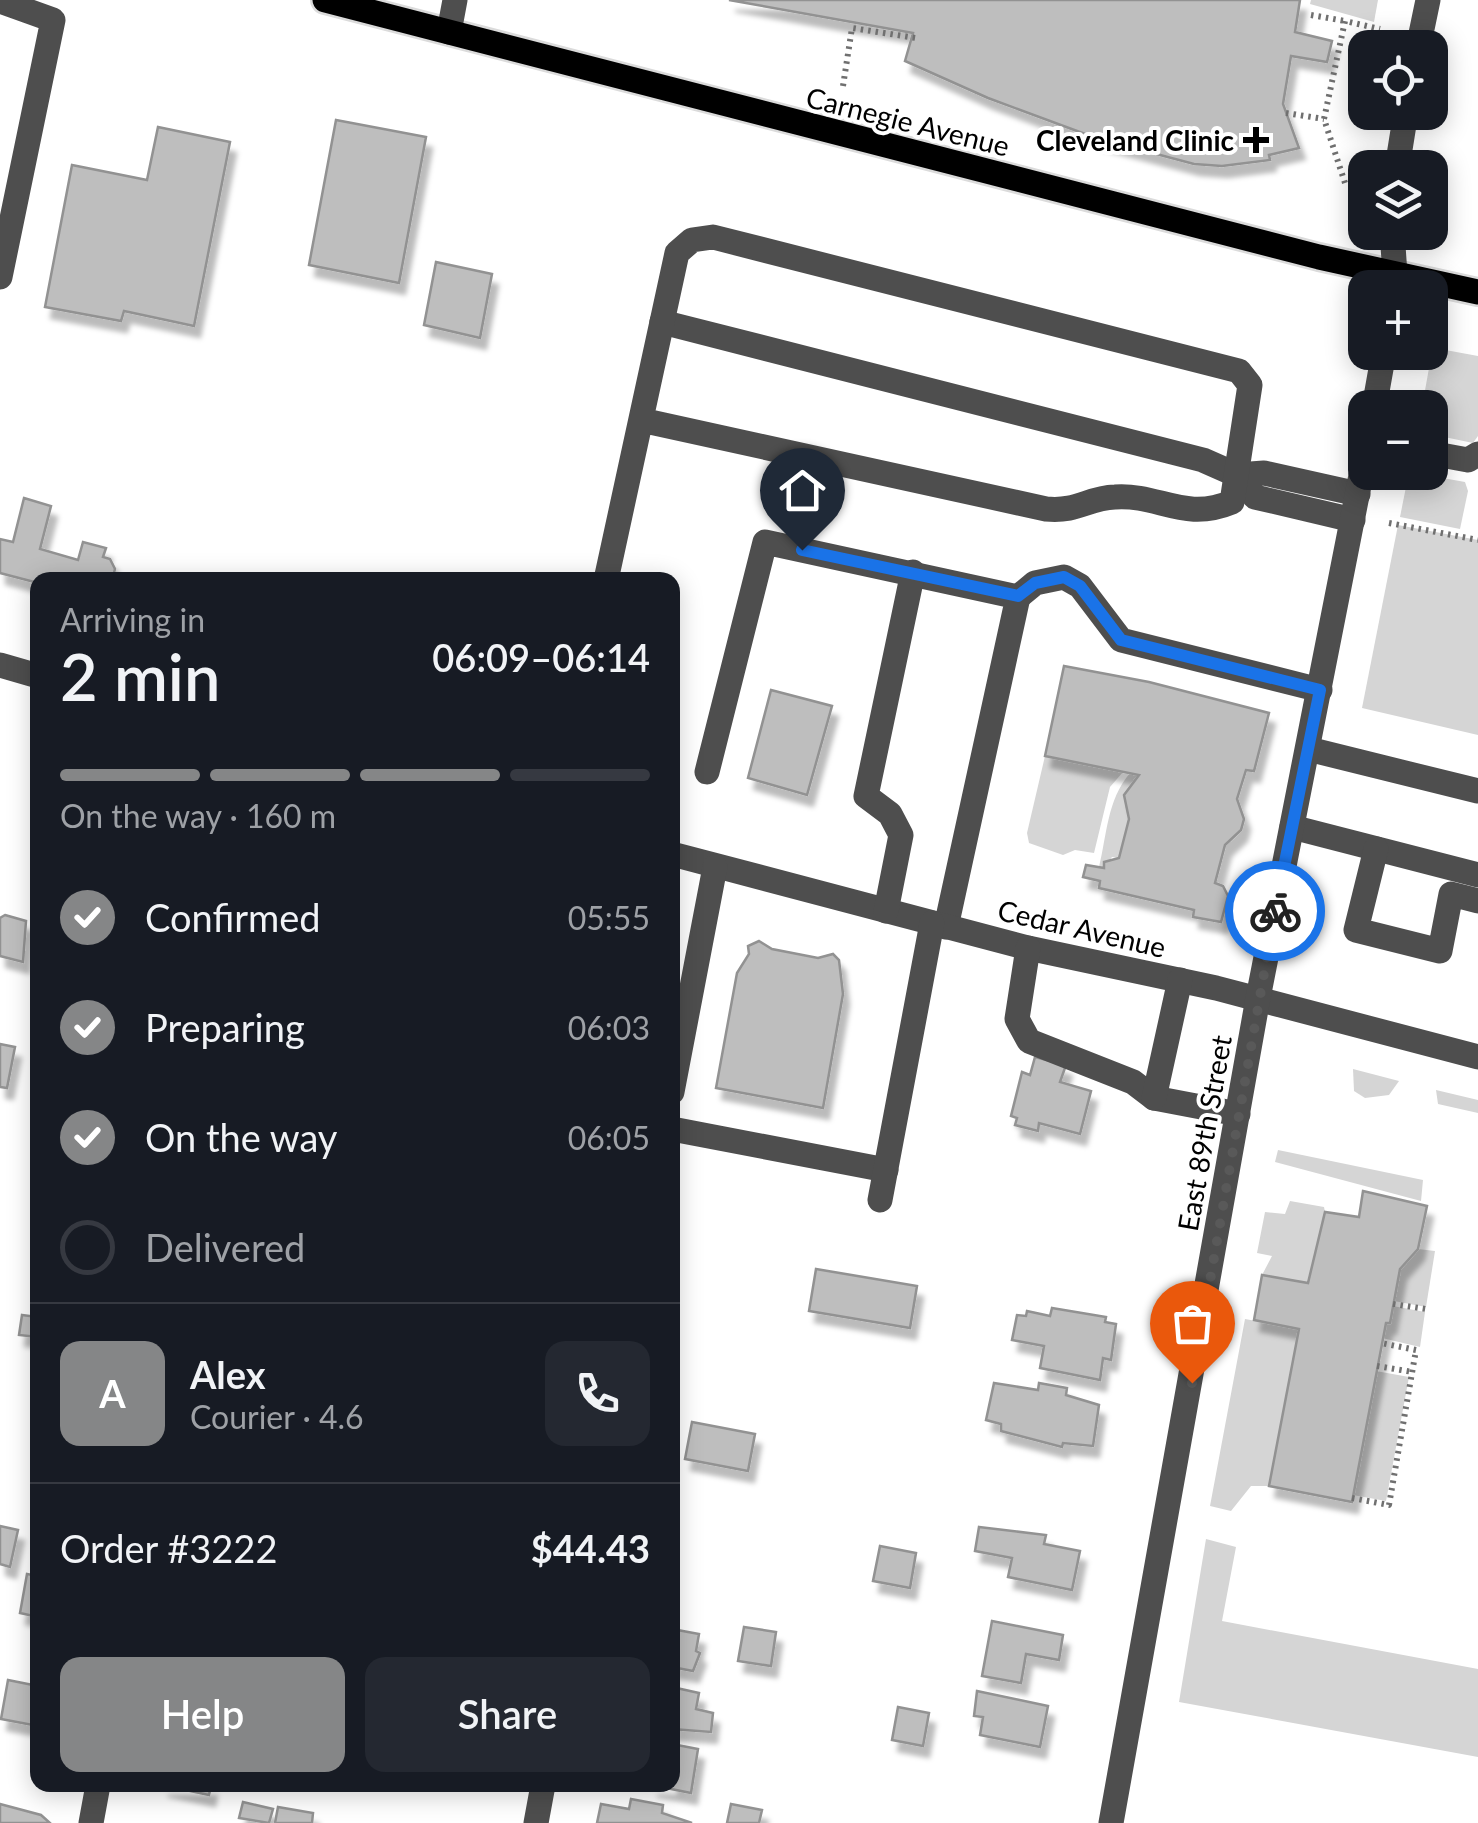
<!DOCTYPE html>
<meta charset="utf-8">
<style>
body{margin:0;font-family:Lato,sans-serif;background:#242831;color:#f1f3f6;height:100vh;display:flex;flex-direction:column;font-size:38px;white-space:nowrap}
*{box-sizing:border-box;margin:0}
p{font-size:32px;color:#9ea1a6}
.icon{flex:none;width:55px;height:55px;fill:none;stroke:currentColor;stroke-width:2;stroke-linecap:round;stroke-linejoin:round}
.map{position:relative;flex:1;overflow:hidden}
.details{position:absolute;left:30px;top:572px;width:650px;height:1220px;display:flex;flex-direction:column;background:#171b24;border-radius:20px;box-shadow:0 5px 25px #0003}
.details>*{flex:none}
.buttons{position:absolute;left:1348px;top:30px;display:grid;gap:20px}
.buttons a{display:grid;place-items:center;width:100px;height:100px;border-radius:20px;background:#171b24;box-shadow:0 5px 25px #0003;font-size:50px}
.pin{position:absolute;display:grid;place-items:center;width:85px;height:85px;color:#fff;margin:-102px -42px;border-radius:50% 50% 50% 0;rotate:-45deg;box-shadow:0 0 10px #0007}
.pin .icon{rotate:45deg}
.courier{position:absolute;display:grid;place-items:center;width:100px;height:100px;margin:-50px;border:8px solid #1a73e8;border-radius:50%;background:#fff;color:#222;box-shadow:0 2px 12px #0007}
.headline em{font-style:normal;font-weight:600}
.headline div{display:flex;flex-direction:column-reverse}
.headline{display:flex;align-items:center;justify-content:space-between;height:170px;padding:0 30px}
h1{font-size:65px;font-weight:600;line-height:75px}
.bar{display:grid;grid-template-columns:repeat(4,1fr);gap:15px 10px;align-content:center;height:120px;padding:0 30px}
.bar i{height:12px;border-radius:8px;background:#363941}
.bar .on{background:#858687}
.bar p{grid-column:span 4}
.line{display:flex;align-items:center;gap:25px;padding:0 30px;border-top:2px solid #363941}
.line div{flex:1}
.round{display:grid;place-items:center;flex:none;width:105px;height:105px;border-radius:20px;background:#242831}
ol{padding:0 30px;list-style:none}
li{display:flex;align-items:center;gap:30px;height:110px}
li p{margin-inline-start:auto}
li .icon{padding:10px;border-radius:50%;background:#858687;color:#fff;stroke-width:4}
li:last-child{color:#9ea1a6}
li i{width:55px;height:55px;border:5px solid #363941;border-radius:50%}
.button{display:flex;gap:20px;margin-top:auto;padding:20px 30px}
.button a{flex:1;height:115px;border-radius:20px;background:#858687;color:#fff;font-size:40px;font-weight:600;line-height:115px;text-align:center}
.button a+a{background:#242831;color:#f1f3f6}
.map>svg:first-child{display:block}
</style>
<div class="map">
<svg width="1478" height="1823" viewBox="0 0 1478 1823">
<defs>
<filter id="shadow"><feDropShadow dx="6" dy="11" stdDeviation="2.5" flood-color="#0004"/></filter>
</defs>
<rect width="100%" height="100%" fill="#fff"/>
<!-- green -->
<g fill="#d5d5d5">
<polygon points="1311,0 1378,0 1374,22 1310,4"/>
<polygon points="1440,349 1478,356 1478,436 1473,443 1430,434 1430,408 1422,407 1431,357"/>
<polygon points="1409,472 1465,482 1468,491 1460,529 1400,517"/>
<polygon points="1398,525 1478,540 1478,735 1362,708"/>
<polygon points="1045,756 1123,772 1110,787 1094,853 1075,850 1063,855 1029,843 1027,833"/>
<path d="M1130 773 1139 775 1124 795 1129 819 1119 858 1112 857 1104 868 1099 867C1107 835 1107 800 1130 773Z"/>
<polygon points="1353,1069 1399,1081 1389,1095 1365,1098 1354,1091"/>
<polygon points="1436,1090 1478,1100 1478,1113 1438,1104"/>
<polygon points="1278,1150 1423,1180 1421,1201 1275,1162"/>
<polygon points="1290,1201 1324,1207 1325,1212 1308,1283 1262,1275 1272,1256 1257,1253 1265,1212 1285,1214"/>
<polygon points="1418,1249 1435,1251 1426,1307 1394,1301 1400,1269"/>
<polygon points="1393,1306 1425,1312 1420,1347 1382,1338"/>
<polygon points="1245,1319 1299,1329 1269,1486 1251,1486 1231,1511 1210,1506"/>
<polygon points="1376,1371 1409,1377 1386,1501 1353,1495"/>
<polygon points="1206,1539 1236,1547 1222,1621 1478,1669 1478,1757 1179,1702"/>
</g>
<!-- building -->
<g fill="#bebebe" stroke="#929292" stroke-width="2.5" filter="url(#shadow)">
<polygon points="729,0 1300,0 1295,32 1332,41 1327,62 1291,56 1283,104 1299,148 1269,155 1270,160 1222,166 1194,164 1096,138 988,98 905,61 913,33"/>
<polygon points="336,120 426,137 399,283 309,265"/>
<polygon points="158,127 230,142 194,326 124,311 121,321 45,307 72,165 147,180"/>
<polygon points="436,262 492,274 480,338 424,325"/>
<polygon points="24,498 51,506 40,549 78,560 83,542 106,548 103,557 110,559 115,569 112,580 38,583 0,573 0,539 13,542"/>
<polygon points="1064,666 1149,682 1269,713 1254,771 1246,770 1237,799 1244,819 1241,830 1225,845 1215,883 1223,886 1228,896 1221,922 1193,917 1194,910 1099,888 1100,881 1083,877 1086,865 1104,868 1104,862 1119,858 1129,819 1124,795 1139,775 1045,756"/>
<polygon points="771,690 832,706 807,795 748,778"/>
<polygon points="5,915 26,921 23,962 0,956 0,918"/>
<polygon points="759,941 772,949 818,958 833,954 839,960 843,994 823,1108 716,1088 737,973 749,954 748,946"/>
<polygon points="0,1044 15,1047 7,1088 0,1087"/>
<polygon points="1035,1057 1066,1065 1060,1082 1091,1091 1080,1134 1039,1123 1038,1131 1015,1125 1017,1118 1011,1116 1022,1072 1030,1075"/>
<polygon points="1363,1191 1427,1206 1418,1249 1400,1269 1390,1323 1386,1323 1352,1502 1269,1486 1299,1329 1254,1320 1262,1275 1308,1283 1325,1212 1359,1217"/>
<polygon points="816,1269 917,1286 910,1328 809,1311"/>
<polygon points="1052,1308 1106,1317 1105,1322 1116,1324 1111,1360 1103,1358 1100,1380 1040,1368 1044,1346 1012,1340 1017,1315 1026,1316 1027,1311 1050,1316"/>
<polygon points="22,1315 38,1317 38,1337 19,1335"/>
<polygon points="994,1383 1038,1390 1039,1383 1067,1388 1066,1395 1099,1405 1093,1446 1063,1443 1062,1447 1001,1431 1001,1424 986,1420"/>
<polygon points="692,1422 755,1434 748,1471 685,1459"/>
<polygon points="0,1526 18,1530 10,1567 0,1564"/>
<polygon points="979,1527 1046,1535 1044,1544 1080,1551 1072,1590 1008,1577 1012,1558 975,1551"/>
<polygon points="880,1546 916,1553 910,1588 873,1581"/>
<polygon points="27,1574 38,1576 38,1617 20,1613"/>
<polygon points="992,1621 1063,1635 1059,1660 1026,1654 1021,1683 982,1676"/>
<polygon points="744,1627 776,1632 771,1666 738,1661"/>
<polygon points="672,1629 699,1634 696,1651 700,1653 693,1671 672,1667"/>
<polygon points="8,1680 38,1686 38,1726 1,1719"/>
<polygon points="672,1687 699,1693 696,1709 713,1713 711,1732 672,1729"/>
<polygon points="977,1691 1048,1706 1040,1747 980,1735 983,1717 974,1716"/>
<polygon points="898,1707 929,1713 923,1746 892,1740"/>
<polygon points="672,1744 698,1749 691,1793 651,1785 672,1785"/>
<polygon points="162,1785 211,1785 209,1795"/>
<polygon points="631,1799 663,1805 662,1813 692,1823 597,1823 601,1804 629,1809"/>
<polygon points="243,1802 273,1809 269,1823 239,1818"/>
<polygon points="0,1804 41,1815 50,1823 0,1823"/>
<polygon points="731,1804 762,1810 759,1823 727,1823"/>
<polygon points="278,1807 313,1813 312,1823 275,1823"/>
</g>
<g fill="none" stroke-linecap="round" stroke-linejoin="round">
<!-- major casing -->
<g stroke="#dbdbdb" stroke-width="30">
<polyline id="major" points="325,0 1319,257 1478,292"/>
</g>
<!-- path -->
<g stroke="#707070" stroke-width="6" stroke-dasharray="2.5 5" stroke-linecap="butt">
<polyline points="1311,15 1345,21"/>
<polyline points="843,86 852,28 916,38"/>
<polyline points="1286,113 1324,119"/>
<polyline points="1345,183 1324,119 1345,21 1380,29"/>
<polyline points="1389,523 1478,540"/>
<polyline points="1393,1304 1426,1309"/>
<polyline points="1377,1366 1413,1372"/>
<polyline points="1352,1498 1389,1505 1416,1350 1381,1343"/>
</g>
<!-- minor -->
<g stroke="#4e4e4e" stroke-width="25">
<polyline points="0,1 53,20 0,277"/>
<polyline points="449,32 455,0"/>
<polyline points="1418,48 1428,0"/>
<polyline points="1397,168 1406,112"/>
<polyline points="1392,232 1396,288"/>
<polyline points="662,322 1203,460 1237,475"/>
<polyline points="1374,408 1384,352"/>
<polyline points="1430,453 1468,460 1478,454"/>
<polyline points="1353,520 1255,497 1237,475 1264,473 1358,494"/>
<path d="M606 580 677 253 692 240 713 237 1239 371 1250 385 1232 502C1184 522 1159 494 1115 497 1087 498 1079 512 1046 509L641 420"/>
<polyline points="1018,597 1035,583 1064,577 1080,586 1121,640 1320,690"/>
<polyline points="0,665 38,676"/>
<polyline points="1308,749 1478,791"/>
<polyline points="707,772 765,542 1018,597 946,927"/>
<polyline points="1292,827 1478,875"/>
<polyline points="1376,849 1356,930 1440,951 1451,894 1478,901"/>
<polyline points="672,854 1028,948 1216,988 1478,1057"/>
<polyline points="886,911 901,835 890,814 866,796 913,572"/>
<polyline points="1028,948 1017,1019 1029,1041 1133,1082 1154,1098 1238,1114"/>
<polyline points="672,1092 715,867"/>
<polyline points="1154,1098 1180,980"/>
<polyline points="672,1129 886,1170"/>
<polyline points="880,1200 932,923"/>
<polyline points="91,1823 98,1785"/>
<polyline points="536,1823 543,1785"/>
<polyline points="1111,1823 1258,998 1365,455"/>
</g>
<!-- major -->
<use href="#major" stroke="#000" stroke-width="25"/>
</g>
<g fill="none" stroke-linecap="round" stroke-linejoin="round">
<!-- done -->
<polyline stroke="#595959" stroke-width="10" stroke-dasharray="0 18" points="1192,1383 1275,911"/>
<!-- route -->
<polyline stroke="#1a73e8" stroke-width="12" points="802,550 1018,596 1035,583 1064,577 1080,586 1121,640 1320,690 1275,911"/>
</g>
<!-- markers -->
<path fill="#000" stroke="#fff" stroke-width="4" d="M1251 125h10v10h10v10h-10v10h-10v-10h-10v-10h10z"/>
<g text-anchor="middle" dominant-baseline="central" stroke-width="8" stroke-linejoin="round" paint-order="stroke">
<!-- street labels -->
<g font-size="28" fill="#000" stroke="#fff">
<text transform="translate(908 121) rotate(14)">Carnegie Avenue</text>
<text transform="translate(1082 928) rotate(13)">Cedar Avenue</text>
<text transform="translate(1204 1133) rotate(-80)">East 89th Street</text>
</g>
<!-- poi labels -->
<g font-size="28" font-weight="bold" fill="#000" stroke="#fff" text-anchor="end">
<text x="1234" y="140">Cleveland Clinic</text>
</g>
</g>
</svg>
<div class="buttons">
<a><svg class="icon" aria-label="locate" viewBox="0 0 24 24"><circle cx="12" cy="12" r="6"/><path d="M12 2v4M12 18v4M2 12h4M18 12h4"/></svg></a>
<a><svg class="icon" aria-label="layers" viewBox="0 0 24 24"><path d="M12 4l9 5-9 5-9-5zM3 14l9 5 9-5"/></svg></a>
<a>+</a>
<a>−</a>
</div>
<div class="pin" style="left:1192px;top:1383px;background:#ea580c"><svg class="icon" aria-label="bag" viewBox="0 0 24 24"><path d="M5 8h14l-1 12H6zM9 8a3 3 0 0 1 6 0"/></svg></div>
<div class="pin" style="left:802px;top:550px;background:#1f2937"><svg class="icon" aria-label="home" viewBox="0 0 24 24"><path d="M3 11l9-7 9 7M6 9v11h12V9"/></svg></div>
<div class="courier" style="left:1275px;top:911px"><svg class="icon" aria-label="bike" viewBox="0 0 24 24"><circle cx="6" cy="16" r="4"/><circle cx="18" cy="16" r="4"/><path d="M6 16l4-8h5l3 8M10 8l3 8H6M13 5h3"/></svg></div>
<section class="details">
<div class="headline"><div><h1>2 min</h1><p>Arriving in</p></div><em>06:09–06:14</em></div>
<div class="bar"><i class="on"></i><i class="on"></i><i class="on"></i><i></i><p>On the way · 160 m</p></div>
<ol>
<li><svg class="icon" aria-label="check" viewBox="0 0 24 24"><path d="M5 12l5 5 9-10"/></svg>Confirmed<p>05:55</p></li>
<li><svg class="icon" aria-label="check" viewBox="0 0 24 24"><path d="M5 12l5 5 9-10"/></svg>Preparing<p>06:03</p></li>
<li><svg class="icon" aria-label="check" viewBox="0 0 24 24"><path d="M5 12l5 5 9-10"/></svg>On the way<p>06:05</p></li>
<li><i></i>Delivered</li>
</ol>
<div class="line" style="height:180px"><b class="round" style="background:#858687;color:#fff">A</b><div><b>Alex</b><p>Courier · 4.6</p></div><a class="round"><svg class="icon" aria-label="phone" viewBox="0 0 24 24"><path d="M5 4h4l2 5-3 2q2 4 5 5l2-3 5 2v4C11 20 4 13 5 4z"/></svg></a></div>
<div class="line" style="height:130px"><div>Order #3222</div><b>$44.43</b></div>
<div class="button"><a>Help</a><a>Share</a></div>
</section>
</div>
